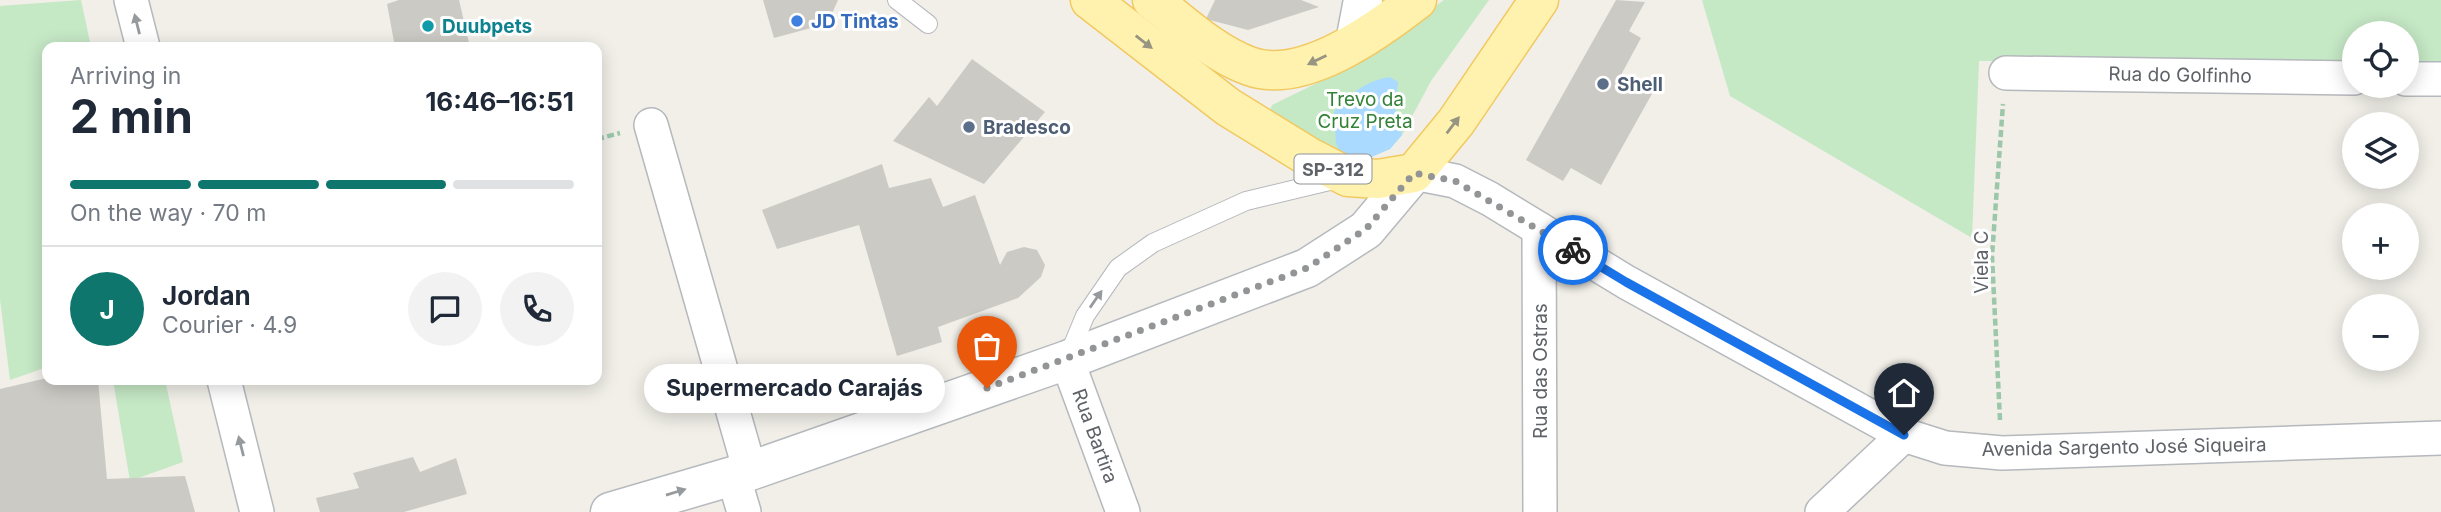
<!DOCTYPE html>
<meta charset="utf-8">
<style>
body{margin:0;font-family:Inter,sans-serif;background:#f2f2f3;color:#1f2937;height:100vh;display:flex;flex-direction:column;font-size:26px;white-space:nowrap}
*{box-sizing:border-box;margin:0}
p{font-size:23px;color:#747a83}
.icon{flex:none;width:38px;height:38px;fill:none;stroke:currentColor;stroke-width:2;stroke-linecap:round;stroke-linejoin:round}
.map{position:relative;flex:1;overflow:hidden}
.details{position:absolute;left:42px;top:42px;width:560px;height:343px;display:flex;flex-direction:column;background:#fff;border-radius:14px;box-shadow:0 4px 18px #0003}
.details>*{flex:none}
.fabs{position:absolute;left:2342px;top:21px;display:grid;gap:14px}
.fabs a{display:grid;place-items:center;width:77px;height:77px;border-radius:50%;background:#fff;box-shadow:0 4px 18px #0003;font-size:35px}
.pin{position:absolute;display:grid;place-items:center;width:60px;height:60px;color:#fff;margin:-72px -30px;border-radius:50% 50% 50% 0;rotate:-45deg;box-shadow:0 0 7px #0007}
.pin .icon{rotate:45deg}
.courier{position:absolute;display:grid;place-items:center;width:70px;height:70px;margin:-35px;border:5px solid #1a73e8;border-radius:50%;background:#fff;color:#222;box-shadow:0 2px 9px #0007}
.bubble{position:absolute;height:49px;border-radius:24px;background:#fff;box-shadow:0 4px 18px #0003;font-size:23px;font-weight:700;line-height:49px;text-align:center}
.head em{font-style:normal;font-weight:700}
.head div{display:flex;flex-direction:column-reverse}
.head{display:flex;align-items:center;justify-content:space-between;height:119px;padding:0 28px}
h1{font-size:46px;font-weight:700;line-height:52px}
.bar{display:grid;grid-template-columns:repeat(4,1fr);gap:10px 7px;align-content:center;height:84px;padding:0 28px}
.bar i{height:9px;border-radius:5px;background:#e0e1e3}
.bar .selected{background:#0f766e}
.bar p{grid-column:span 4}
.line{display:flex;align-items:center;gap:18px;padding:0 28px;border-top:2px solid #e0e1e3}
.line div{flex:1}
.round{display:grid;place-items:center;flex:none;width:74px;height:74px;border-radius:37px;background:#f2f2f3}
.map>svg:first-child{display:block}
</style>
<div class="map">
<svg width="2441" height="512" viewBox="0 0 2441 512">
<rect width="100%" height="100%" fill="#f1efe8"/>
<!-- green -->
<g fill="#c5e8c5">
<polygon points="81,0 91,47 47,47 47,367 10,380 0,299 0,6"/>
<polygon points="1444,0 1489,0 1431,81 1402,135 1390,149 1362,161 1266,122 1272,105 1358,63"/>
<polygon points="1702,0 2441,0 2441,62 2406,62 2406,33 2354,33 2354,62 1979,61 1972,238 1730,96"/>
<polygon points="113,380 165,380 183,462 130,481"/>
</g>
<!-- water -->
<path fill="#aadaff" d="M1390 77 1398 82 1395 108 1402 135 1390 149 1362 161 1341 155 1336 143 1334 112C1348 95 1367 80 1390 77Z"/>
<!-- building -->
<g fill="#cccac5">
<polygon points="399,0 459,0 470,47 395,47 387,4"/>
<polygon points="763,0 838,0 830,18 822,25 774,38"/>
<polygon points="1215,0 1301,0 1319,7 1248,30 1206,19"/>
<polygon points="1616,0 1645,2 1629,31 1641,38 1621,75 1653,92 1601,185 1571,168 1563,181 1526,160"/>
<polygon points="972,59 1045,112 984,184 893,141 929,97 937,106"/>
<polygon points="882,164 889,188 931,178 943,207 975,195 1000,265 1007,252 1024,247 1037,250 1045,265 1041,277 1018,298 938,327 942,342 897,356 859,225 777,249 762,210"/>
<polygon points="47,378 98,380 107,479 185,476 195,512 0,512 0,389"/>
<polygon points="413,457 420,472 456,458 467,494 404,512 320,512 316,498 359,488 353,473"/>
</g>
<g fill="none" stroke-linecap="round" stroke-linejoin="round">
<!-- lane casing -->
<g stroke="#b5b8bc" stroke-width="20">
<g id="lane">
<polyline points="897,0 928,24"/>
<polyline points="1068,357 1085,316 1118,268 1153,243 1246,201 1342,178"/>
</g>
</g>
<!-- street casing -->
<g stroke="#b5b8bc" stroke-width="36">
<g id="street">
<polyline points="131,0 143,47"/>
<polyline points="2006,73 2354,78"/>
<polyline points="2406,79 2441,79"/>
<polyline points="651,125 750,471"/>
<polyline points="1414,173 1455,181 1490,199 1626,282 1904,435 1945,448 2002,453 2441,438"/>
<polyline points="1539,229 1540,512"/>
<polyline points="1067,360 1123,512"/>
<polyline points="224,380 257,512"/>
<polyline points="733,475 744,512"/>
<polyline points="1822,512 1904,435"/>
</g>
</g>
<!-- secondary casing -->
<g stroke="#b6babf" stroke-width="41">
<g id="secondary">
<polyline points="1355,42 1363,0"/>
<polyline points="610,512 750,471 1067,360 1307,268 1366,230 1414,173"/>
</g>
</g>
<!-- primary casing -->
<g stroke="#f2c960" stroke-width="41">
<g id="primary">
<polyline points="1090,0 1228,107 1309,157 1348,177 1378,179 1414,173 1456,122 1539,0"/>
<path d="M1152 0C1182 23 1213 53 1249 66 1302 86 1377 31 1417 0"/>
</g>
</g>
<!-- path -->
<g stroke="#9cc7a9" stroke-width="4.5" stroke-dasharray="7 3.5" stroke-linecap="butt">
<polyline points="597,139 620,133"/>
<polyline points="2000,420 1992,256 2003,104"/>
</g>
<!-- lane -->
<use href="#lane" stroke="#fff" stroke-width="18"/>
<!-- street -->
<use href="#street" stroke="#fff" stroke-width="33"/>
<!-- secondary -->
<use href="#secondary" stroke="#fff" stroke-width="38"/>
<!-- primary -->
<use href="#primary" stroke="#fff2af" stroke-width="38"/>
</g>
<!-- one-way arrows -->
<defs><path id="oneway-solid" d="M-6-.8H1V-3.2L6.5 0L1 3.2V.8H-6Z" transform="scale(1.75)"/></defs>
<g fill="#979a9d">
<use href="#oneway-solid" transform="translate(137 24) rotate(-104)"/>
<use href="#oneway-solid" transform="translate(1096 299) rotate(-55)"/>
<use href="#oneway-solid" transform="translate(241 446) rotate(-104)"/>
<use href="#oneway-solid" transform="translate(676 492) rotate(-17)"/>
</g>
<g fill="#979581">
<use href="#oneway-solid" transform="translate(1144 42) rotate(38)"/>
<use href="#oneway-solid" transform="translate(1317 60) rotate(154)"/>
<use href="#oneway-solid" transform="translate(1453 125) rotate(-53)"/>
</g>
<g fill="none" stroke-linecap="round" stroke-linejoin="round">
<!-- done -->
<polyline stroke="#929495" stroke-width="7" stroke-dasharray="0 12.6" points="987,388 1307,268 1366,229 1414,173 1455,181 1573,250"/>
<!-- route -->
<polyline stroke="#1a73e8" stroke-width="9" points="1573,250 1626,282 1904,435"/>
</g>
<!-- markers -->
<circle fill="#3f7fe0" stroke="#fff" stroke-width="2.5" cx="797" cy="21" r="7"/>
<circle fill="#0f9aa8" stroke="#fff" stroke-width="2.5" cx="428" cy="26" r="7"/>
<g fill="#5c6f8a" stroke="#fff" stroke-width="2.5">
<circle cx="1603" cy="84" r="7"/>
<circle cx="969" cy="127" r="7"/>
</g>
<g text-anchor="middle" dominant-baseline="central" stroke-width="6" stroke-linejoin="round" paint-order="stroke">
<!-- shield labels -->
<rect fill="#fff" stroke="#8f9295" stroke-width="2" x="1294.5" y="154.5" width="77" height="29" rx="5"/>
<g font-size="18" font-weight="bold" fill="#5f6368">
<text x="1333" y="169">SP-312</text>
</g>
<!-- shop labels -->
<g font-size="19" font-weight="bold" fill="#366cbe" stroke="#fff" text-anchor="start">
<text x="811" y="21">JD Tintas</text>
</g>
<!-- culture labels -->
<g font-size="19" font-weight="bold" fill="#0d838f" stroke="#fff" text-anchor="start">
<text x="442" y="26">Duubpets</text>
</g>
<!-- street labels -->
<g font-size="19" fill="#5f6368" stroke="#fff">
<text transform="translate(2180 75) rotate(1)">Rua do Golfinho</text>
<text transform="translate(1981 262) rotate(-90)">Viela C</text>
<text transform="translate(1540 371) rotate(-90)">Rua das Ostras</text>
<text transform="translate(1095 436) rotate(70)">Rua Bartira</text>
<text transform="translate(2124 447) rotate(-1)">Avenida Sargento José Siqueira</text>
</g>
<!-- service labels -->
<g font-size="19" font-weight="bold" fill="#4e5e75" stroke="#fff" text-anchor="start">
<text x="1617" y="84">Shell</text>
<text x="983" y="127">Bradesco</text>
</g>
<!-- park labels -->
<g font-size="19" fill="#348238" stroke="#fff">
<text x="1365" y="99">Trevo da<tspan x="1365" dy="22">Cruz Preta</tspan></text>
</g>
</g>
</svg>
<div class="fabs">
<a><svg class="icon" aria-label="locate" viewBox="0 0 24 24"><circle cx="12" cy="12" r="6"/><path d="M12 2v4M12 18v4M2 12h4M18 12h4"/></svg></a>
<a><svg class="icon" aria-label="layers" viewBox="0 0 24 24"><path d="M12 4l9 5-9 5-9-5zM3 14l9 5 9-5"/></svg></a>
<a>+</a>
<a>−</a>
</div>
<div class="pin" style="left:987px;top:388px;background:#ea580c"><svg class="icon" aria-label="bag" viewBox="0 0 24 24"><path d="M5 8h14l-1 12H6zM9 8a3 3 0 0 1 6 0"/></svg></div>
<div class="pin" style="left:1904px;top:435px;background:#1f2937"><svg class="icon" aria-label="home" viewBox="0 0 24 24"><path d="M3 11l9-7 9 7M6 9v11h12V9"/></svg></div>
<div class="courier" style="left:1573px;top:250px"><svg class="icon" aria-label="bike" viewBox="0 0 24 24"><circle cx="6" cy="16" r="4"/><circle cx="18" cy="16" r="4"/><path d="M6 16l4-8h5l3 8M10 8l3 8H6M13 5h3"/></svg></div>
<div class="bubble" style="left:644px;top:364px;width:301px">Supermercado Carajás</div>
<section class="details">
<div class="head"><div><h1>2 min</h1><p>Arriving in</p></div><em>16:46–16:51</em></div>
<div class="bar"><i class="selected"></i><i class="selected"></i><i class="selected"></i><i></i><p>On the way · 70 m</p></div>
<div class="line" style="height:126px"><b class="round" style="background:#0f766e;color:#fff">J</b><div><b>Jordan</b><p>Courier · 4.9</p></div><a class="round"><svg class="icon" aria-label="chat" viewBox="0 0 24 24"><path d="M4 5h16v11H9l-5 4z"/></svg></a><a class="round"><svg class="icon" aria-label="phone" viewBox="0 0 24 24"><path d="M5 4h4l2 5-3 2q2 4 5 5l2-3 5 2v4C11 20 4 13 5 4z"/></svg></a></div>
</section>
</div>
